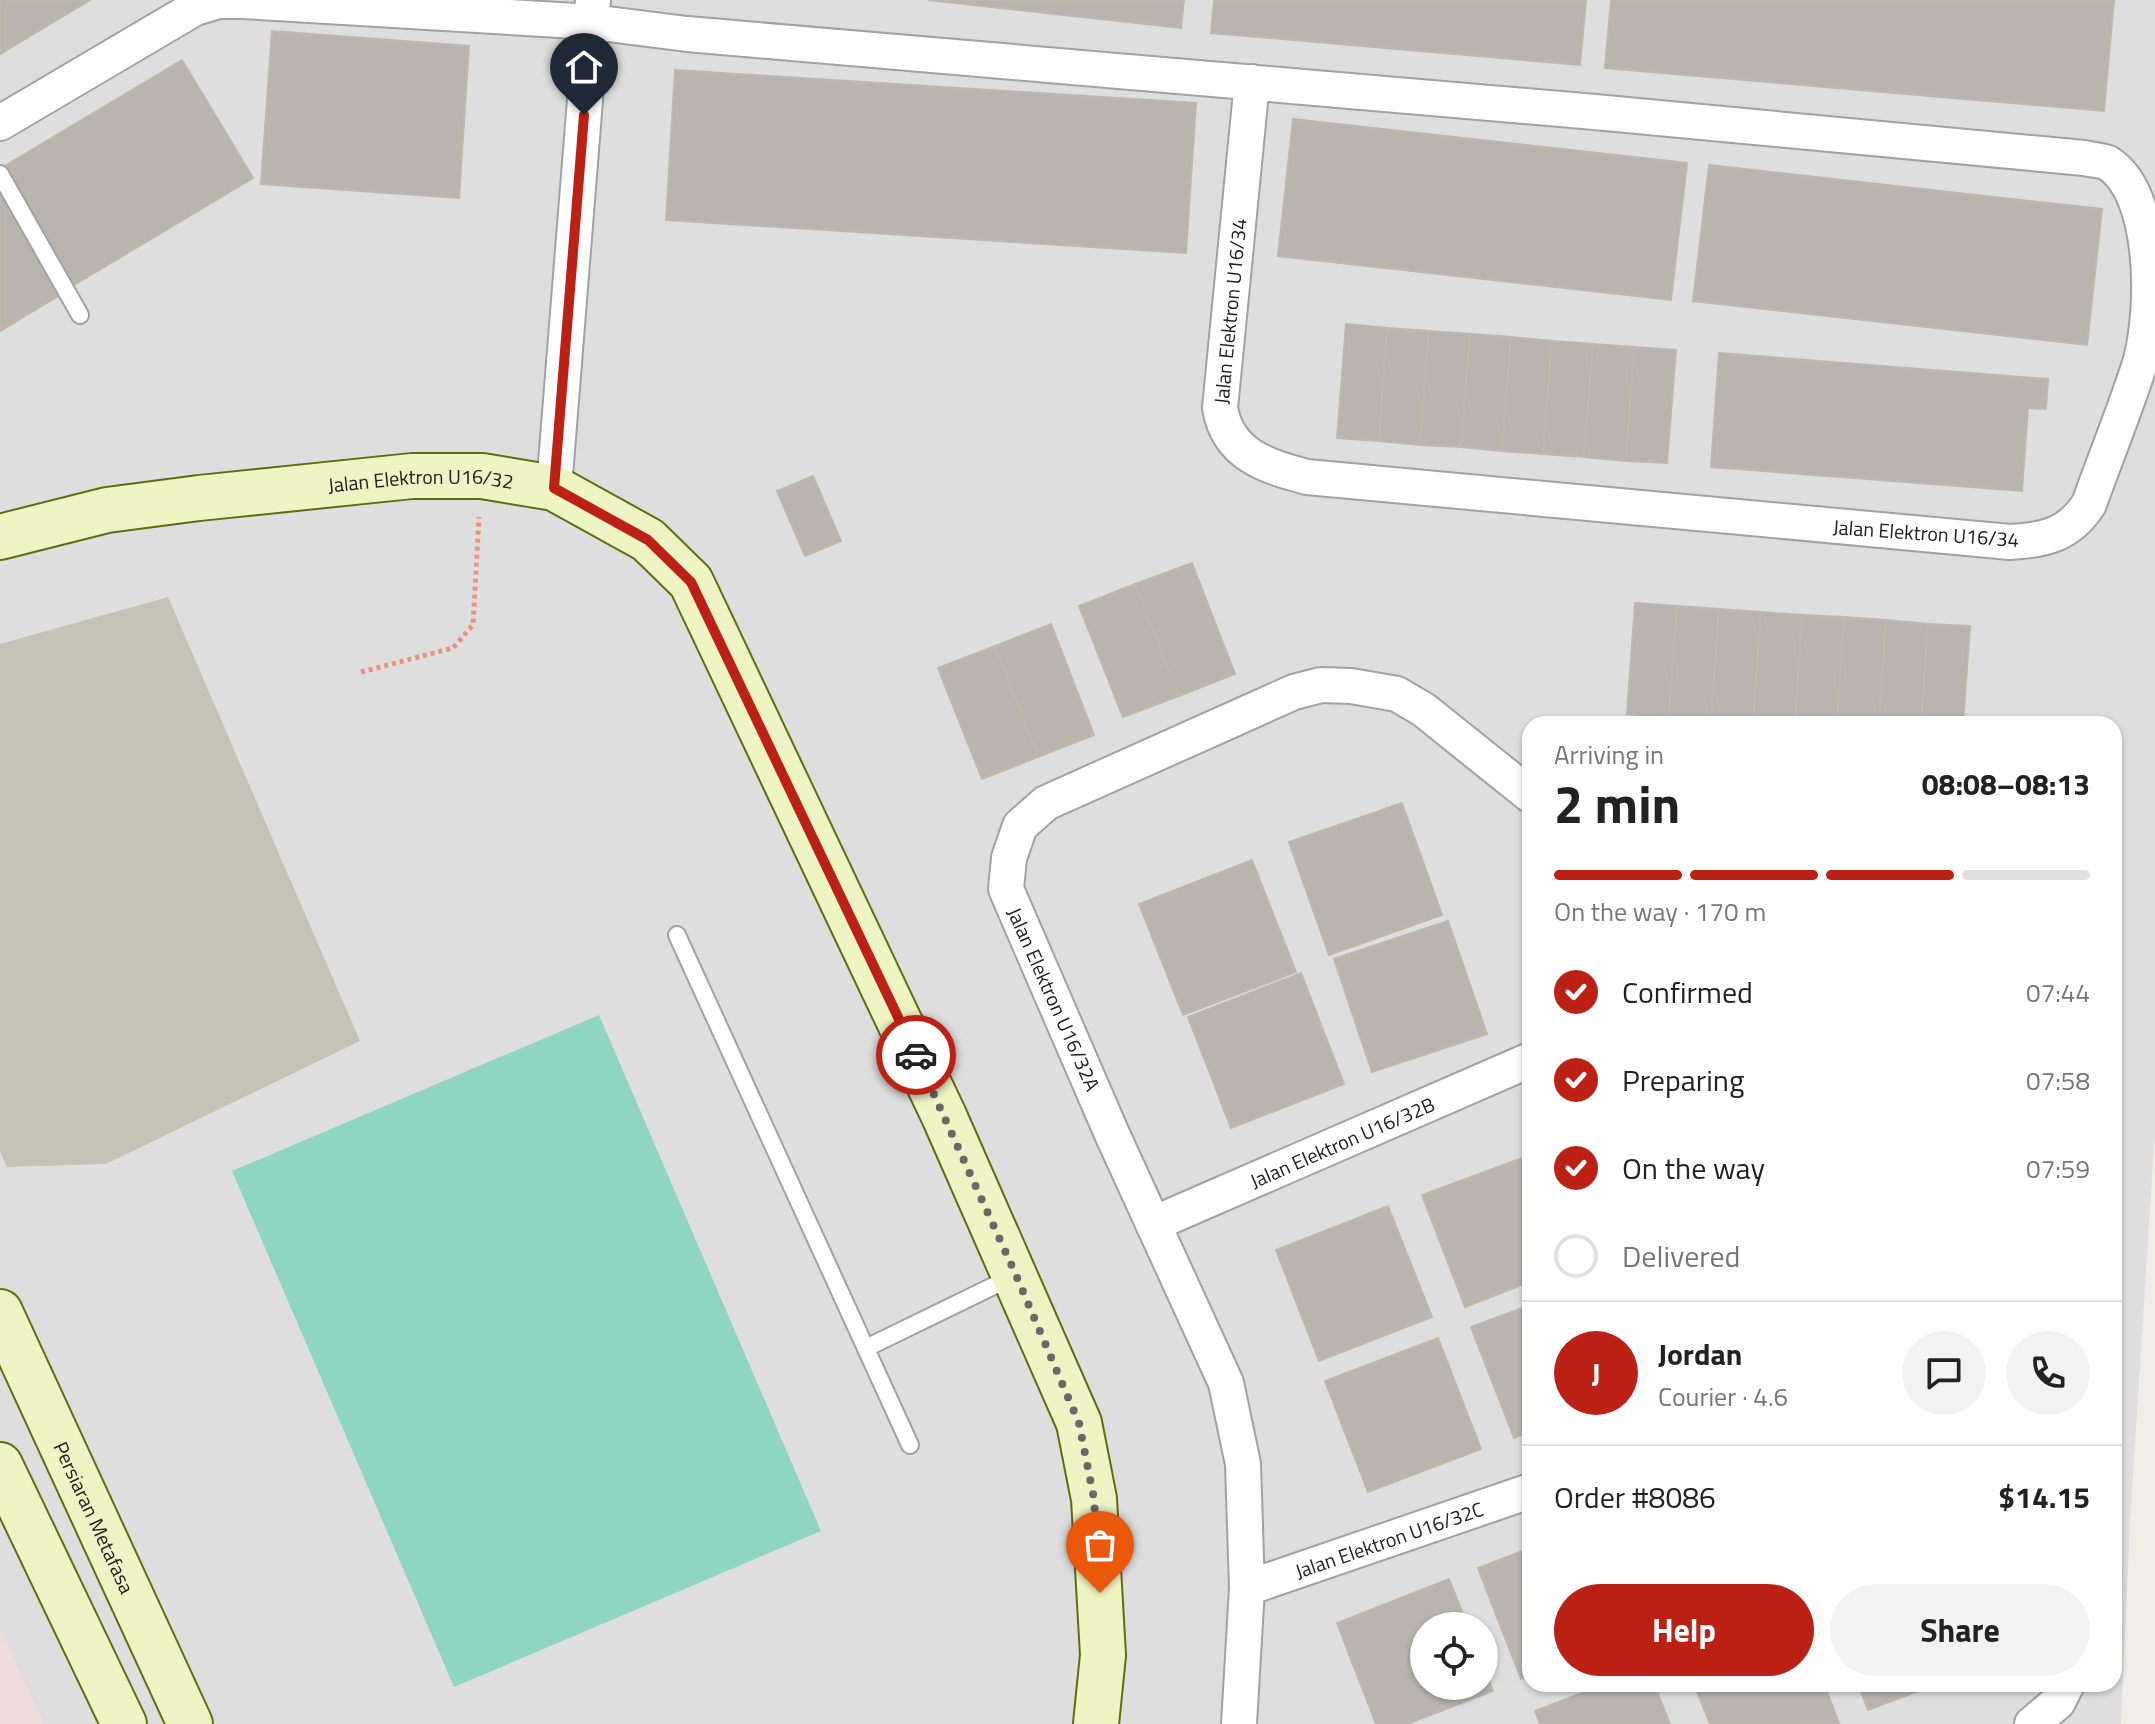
<!DOCTYPE html>
<meta charset="utf-8">
<style>
body{margin:0;font-family:"Titillium Web",sans-serif;background:#f2f2f2;color:#222;height:100vh;display:flex;flex-direction:column;font-size:30px;white-space:nowrap}
*{box-sizing:border-box;margin:0}
p{font-size:26px;color:#767676}
.icon{flex:none;width:44px;height:44px;fill:none;stroke:currentColor;stroke-width:2;stroke-linecap:round;stroke-linejoin:round}
.map{position:relative;flex:1;overflow:hidden}
.sheet{position:absolute;left:1522px;top:716px;width:600px;height:976px;display:flex;flex-direction:column;background:#fff;border-radius:24px;box-shadow:0 2px 6px #0004}
.sheet>*{flex:none}
.controls{position:absolute;left:1410px;top:1612px;display:grid;gap:16px}
.controls a{display:grid;place-items:center;width:88px;height:88px;border-radius:50%;background:#fff;box-shadow:0 2px 6px #0004;font-size:40px}
.pin{position:absolute;display:grid;place-items:center;width:68px;height:68px;color:#fff;margin:-82px -34px;border-radius:50% 50% 50% 0;rotate:-45deg;box-shadow:0 0 8px #0007}
.pin .icon{rotate:45deg}
.courier{position:absolute;display:grid;place-items:center;width:80px;height:80px;margin:-40px;border:6px solid #bc2115;border-radius:50%;background:#fff;color:#222;box-shadow:0 2px 10px #0007}
.head em{font-style:normal;font-weight:700}
.head div{display:flex;flex-direction:column-reverse}
.head{display:flex;align-items:center;justify-content:space-between;height:136px;padding:0 32px}
h1{font-size:52px;font-weight:700;line-height:60px}
.bar{display:grid;grid-template-columns:repeat(4,1fr);gap:12px 8px;align-content:center;height:96px;padding:0 32px}
.bar i{height:10px;border-radius:6px;background:#e0e0e0}
.bar .on{background:#bc2115}
.bar p{grid-column:span 4}
.line{display:flex;align-items:center;gap:20px;padding:0 32px;border-top:2px solid #e0e0e0}
.line div{flex:1}
.round{display:grid;place-items:center;flex:none;width:84px;height:84px;border-radius:42px;background:#f2f2f2}
ol{padding:0 32px;list-style:none}
li{display:flex;align-items:center;gap:24px;height:88px}
li p{margin-inline-start:auto}
li .icon{padding:8px;border-radius:50%;background:#bc2115;color:#fff;stroke-width:4}
li:last-child{color:#767676}
li i{width:44px;height:44px;border:4px solid #e0e0e0;border-radius:50%}
.primary-button{display:flex;gap:16px;margin-top:auto;padding:16px 32px}
.primary-button a{flex:1;height:92px;border-radius:48px;background:#bc2115;color:#fff;font-size:32px;font-weight:700;line-height:92px;text-align:center}
.primary-button a+a{background:#f2f2f2;color:#222}
.map>svg:first-child{display:block}
</style>
<div class="map">
<svg width="2155" height="1724" viewBox="0 0 2155 1724">
<rect width="100%" height="100%" fill="#f0eee9"/>
<!-- residential -->
<path fill="#dfdede" fill-rule="evenodd" d="M0 0H2155V1132L2130 1522 2121 1724H0ZM1530 724H2114V1684H1530ZM1424 1626H1484V1686H1424Z"/>
<!-- commercial -->
<polygon fill="#efdcda" points="0,1629 44,1724 0,1724"/>
<!-- construction -->
<polygon fill="#c3c4b5" points="168,597 360,1041 106,1164 7,1167 0,1151 0,644"/>
<!-- pitch -->
<polygon fill="#8fd6c0" points="599,1015 821,1531 454,1687 232,1171"/>
<!-- building -->
<g fill="#b9b4ae" stroke="#c0b7ac" stroke-width="2">
<polygon points="0,0 90,0 0,54"/>
<polygon points="928,0 1184,0 1181,28"/>
<polygon points="1214,0 1586,0 1580,65 1211,33"/>
<polygon points="1611,0 2114,0 2104,111 1605,68"/>
<polygon points="272,31 469,46 459,198 261,184"/>
<polygon points="182,60 253,178 74,285 3,167"/>
<polygon points="675,70 1196,103 1186,253 666,220"/>
<polygon points="1293,119 1687,163 1671,300 1278,256"/>
<polygon points="1709,165 2102,209 2087,345 1693,301"/>
<polygon points="0,195 60,295 0,331"/>
<polygon points="1346,324 1387,328 1379,441 1337,438"/>
<polygon points="1387,328 1429,331 1420,445 1379,441"/>
<polygon points="1429,331 1470,334 1461,447 1420,445"/>
<polygon points="1470,334 1511,337 1502,451 1461,447"/>
<polygon points="1511,337 1552,341 1543,454 1502,451"/>
<polygon points="1552,341 1593,344 1584,457 1543,454"/>
<polygon points="1593,344 1634,347 1626,461 1584,457"/>
<polygon points="1634,347 1676,350 1667,463 1626,461"/>
<polygon points="1719,353 2048,379 2046,409 2028,408 2022,491 1711,467"/>
<polygon points="813,476 841,541 805,556 777,491"/>
<polygon points="1192,563 1235,674 1179,696 1135,584"/>
<polygon points="1135,584 1179,696 1123,717 1079,606"/>
<polygon points="1635,603 1677,606 1669,717 1627,714"/>
<polygon points="1677,606 1719,609 1711,719 1669,717"/>
<polygon points="1719,609 1761,612 1753,722 1711,719"/>
<polygon points="1761,612 1802,615 1795,724 1753,722"/>
<polygon points="1802,615 1844,617 1837,724 1795,724"/>
<polygon points="1844,617 1886,620 1879,724 1837,724"/>
<polygon points="1886,620 1928,624 1921,724 1879,724"/>
<polygon points="1051,624 1094,735 1038,757 995,646"/>
<polygon points="1928,624 1970,626 1963,724 1921,724"/>
<polygon points="995,646 1038,757 982,779 938,668"/>
<polygon points="1402,803 1442,915 1329,955 1289,842"/>
<polygon points="1252,860 1296,972 1183,1015 1139,904"/>
<polygon points="1448,921 1487,1034 1372,1072 1334,959"/>
<polygon points="1301,973 1344,1084 1231,1128 1188,1017"/>
<polygon points="1530,1155 1530,1282 1465,1307 1422,1195"/>
<polygon points="1388,1206 1432,1317 1319,1361 1276,1250"/>
<polygon points="1530,1305 1530,1432 1514,1438 1471,1327"/>
<polygon points="1438,1338 1481,1449 1368,1492 1325,1381"/>
<polygon points="1530,1548 1530,1675 1521,1679 1478,1568"/>
<polygon points="1449,1579 1468,1626 1424,1626 1424,1686 1484,1686 1484,1668 1493,1691 1407,1724 1376,1724 1337,1623"/>
<polygon points="1605,1684 1654,1684 1670,1724 1540,1724 1535,1711"/>
<polygon points="1694,1684 1824,1684 1839,1723 1710,1724"/>
<polygon points="1858,1684 1937,1684 1868,1710"/>
</g>
<g fill="none" stroke-linecap="round" stroke-linejoin="round">
<!-- lane casing -->
<g stroke="#a2a2a2" stroke-width="20">
<g id="lane">
<polyline points="0,174 80,315"/>
<polyline points="677,935 910,1445"/>
<polyline points="866,1348 1014,1276"/>
</g>
</g>
<!-- street casing -->
<g stroke="#a2a2a2" stroke-width="38">
<g id="street">
<path id="s1" d="M0 123 195 8 219 1H242L592 22 687 34 1595 112 2084 158C2092 160 2101 160 2108 163 2155 193 2155 305 2141 360 2126 408 2106 456 2089 504 2069 535 2045 540 2010 542L1307 477C1266 466 1228 455 1220 408L1252 82"/>
<polyline points="554,488 593,0"/>
<path id="s2" d="M1153 1224 1530 1060"/>
<path id="s3" d="M1247 1588 1530 1491"/>
<polyline points="1239,1724 1247,1588 1243,1464 1226,1383 1112,1134 1006,889 1009,858 1020,826 1046,803 1294,692 1321,685 1351,686 1397,694 1424,710 1530,795"/>
<polyline points="2032,1724 2058,1702 2067,1684"/>
</g>
</g>
<!-- secondary casing -->
<g stroke="#5e6f11" stroke-width="48">
<g id="secondary">
<path id="s4" d="M0 537 107 510 199 498 412 476H482L554 488 648 540 691 582 944 1116 1079 1423 1094 1499 1103 1655 1096 1724"/>
<path id="s5" d="M0 1312 190 1724"/>
<polyline points="0,1465 124,1724"/>
</g>
</g>
<!-- path -->
<polyline stroke="#ec917e" stroke-width="5" stroke-dasharray="4 4" stroke-linecap="butt" points="361,672 453,648 473,625 479,517"/>
<!-- lane -->
<use href="#lane" stroke="#fff" stroke-width="16"/>
<!-- street -->
<use href="#street" stroke="#fff" stroke-width="34"/>
<!-- secondary -->
<use href="#secondary" stroke="#eef4c3" stroke-width="44"/>
</g>
<g fill="none" stroke-linecap="round" stroke-linejoin="round">
<!-- done -->
<polyline stroke="#696967" stroke-width="8" stroke-dasharray="0 14.4" points="916,1055 1016,1275 1079,1423 1094,1499 1100,1593"/>
<!-- route -->
<polyline stroke="#bc2115" stroke-width="10" points="584,115 554,488 648,540 691,582 916,1055"/>
</g>
<g text-anchor="middle" dominant-baseline="central" stroke-width="7" stroke-linejoin="round" paint-order="stroke">
<!-- street labels -->
<g font-size="20" fill="#212121" stroke="#fff">
<text stroke="none"><textPath href="#s1" startOffset="3524">Jalan Elektron U16/34</textPath></text>
<text stroke="none"><textPath href="#s4" startOffset="426">Jalan Elektron U16/32</textPath></text>
<text transform="translate(1926 533) rotate(4)">Jalan Elektron U16/34</text>
<text transform="translate(1054 999) rotate(66)">Jalan Elektron U16/32A</text>
<text stroke="none"><textPath href="#s2" startOffset="206">Jalan Elektron U16/32B</textPath></text>
<text stroke="none"><textPath href="#s5" startOffset="226">Persiaran Metafasa</textPath></text>
<text stroke="none"><textPath href="#s3" startOffset="150">Jalan Elektron U16/32C</textPath></text>
</g>
</g>
</svg>
<div class="controls">
<a><svg class="icon" aria-label="locate" viewBox="0 0 24 24"><circle cx="12" cy="12" r="6"/><path d="M12 2v4M12 18v4M2 12h4M18 12h4"/></svg></a>
</div>
<div class="pin" style="left:1100px;top:1593px;background:#ea580c"><svg class="icon" aria-label="bag" viewBox="0 0 24 24"><path d="M5 8h14l-1 12H6zM9 8a3 3 0 0 1 6 0"/></svg></div>
<div class="pin" style="left:584px;top:115px;background:#1f2937"><svg class="icon" aria-label="home" viewBox="0 0 24 24"><path d="M3 11l9-7 9 7M6 9v11h12V9"/></svg></div>
<div class="courier" style="left:916px;top:1055px"><svg class="icon" aria-label="car" viewBox="0 0 24 24"><path d="M5 17H2v-5l4-1 3-4h7l3 4 3 1v5h-3M9 17h6M6 11h13"/><circle cx="7" cy="17" r="2"/><circle cx="17" cy="17" r="2"/></svg></div>
<section class="sheet">
<div class="head"><div><h1>2 min</h1><p>Arriving in</p></div><em>08:08–08:13</em></div>
<div class="bar"><i class="on"></i><i class="on"></i><i class="on"></i><i></i><p>On the way · 170 m</p></div>
<ol>
<li><svg class="icon" aria-label="check" viewBox="0 0 24 24"><path d="M5 12l5 5 9-10"/></svg>Confirmed<p>07:44</p></li>
<li><svg class="icon" aria-label="check" viewBox="0 0 24 24"><path d="M5 12l5 5 9-10"/></svg>Preparing<p>07:58</p></li>
<li><svg class="icon" aria-label="check" viewBox="0 0 24 24"><path d="M5 12l5 5 9-10"/></svg>On the way<p>07:59</p></li>
<li><i></i>Delivered</li>
</ol>
<div class="line" style="height:144px"><b class="round" style="background:#bc2115;color:#fff">J</b><div><b>Jordan</b><p>Courier · 4.6</p></div><a class="round"><svg class="icon" aria-label="chat" viewBox="0 0 24 24"><path d="M4 5h16v11H9l-5 4z"/></svg></a><a class="round"><svg class="icon" aria-label="phone" viewBox="0 0 24 24"><path d="M5 4h4l2 5-3 2q2 4 5 5l2-3 5 2v4C11 20 4 13 5 4z"/></svg></a></div>
<div class="line" style="height:104px"><div>Order #8086</div><b>$14.15</b></div>
<div class="primary-button"><a>Help</a><a>Share</a></div>
</section>
</div>
